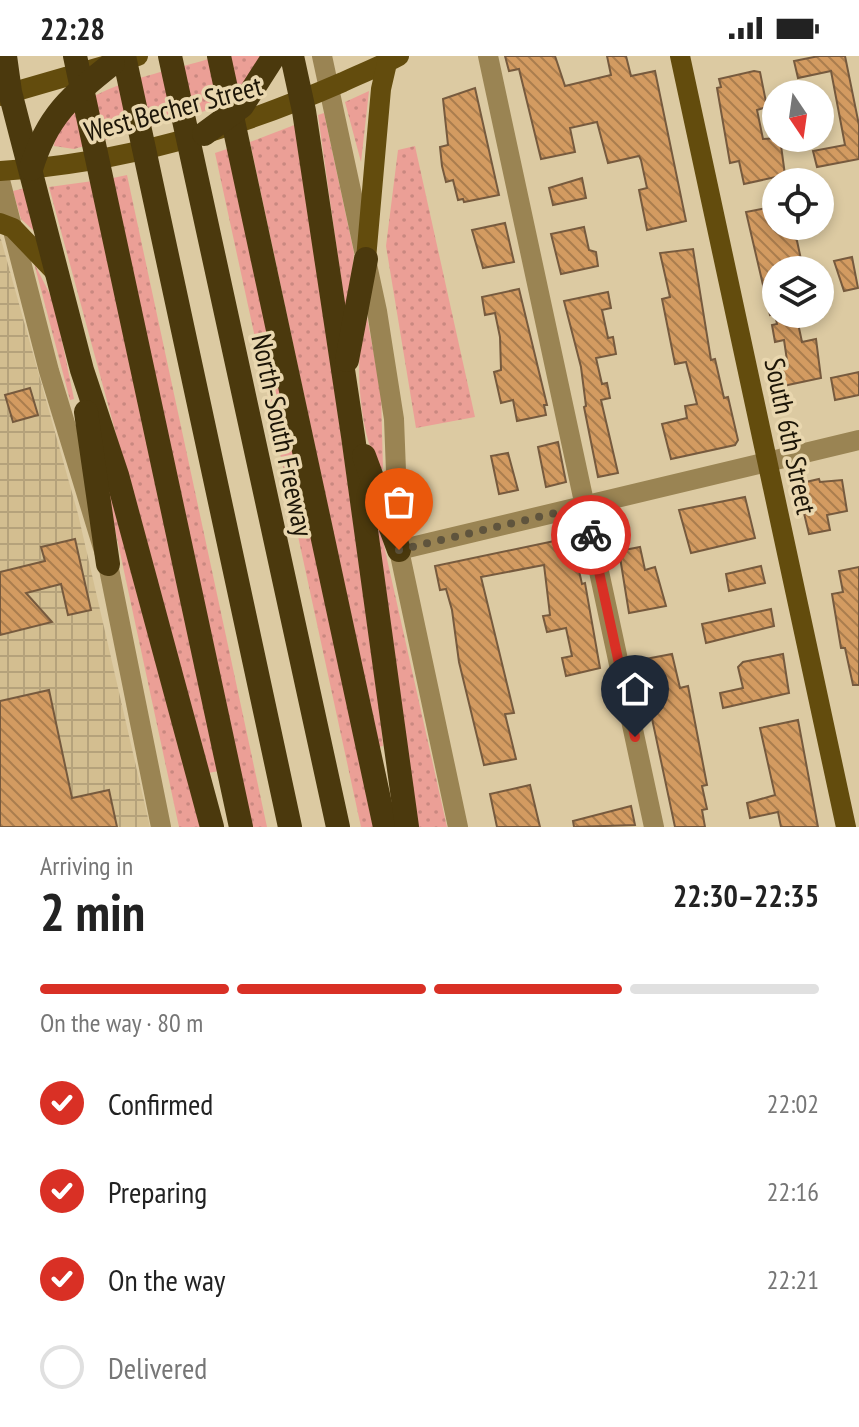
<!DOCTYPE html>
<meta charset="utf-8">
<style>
body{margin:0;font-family:"PT Sans Narrow",sans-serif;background:#f2f2f2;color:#222;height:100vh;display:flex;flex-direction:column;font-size:30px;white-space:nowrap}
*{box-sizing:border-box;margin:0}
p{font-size:26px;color:#767676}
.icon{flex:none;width:44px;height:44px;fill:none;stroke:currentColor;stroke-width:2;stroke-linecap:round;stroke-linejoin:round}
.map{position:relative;height:771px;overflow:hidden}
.drawer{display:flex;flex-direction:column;background:#fff;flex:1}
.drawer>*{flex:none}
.needle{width:52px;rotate:167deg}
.fabs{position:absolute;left:762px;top:24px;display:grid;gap:16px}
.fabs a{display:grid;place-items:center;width:72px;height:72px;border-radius:50%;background:#fff;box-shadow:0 4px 12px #0003;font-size:40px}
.pin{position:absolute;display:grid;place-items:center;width:68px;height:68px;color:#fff;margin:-82px -34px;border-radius:50% 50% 50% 0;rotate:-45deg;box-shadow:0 0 8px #0007}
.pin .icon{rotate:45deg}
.courier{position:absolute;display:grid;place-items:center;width:80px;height:80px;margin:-40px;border:6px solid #d93025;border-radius:50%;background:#fff;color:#222;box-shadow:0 2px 10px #0007}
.head em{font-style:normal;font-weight:600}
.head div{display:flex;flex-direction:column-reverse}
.head{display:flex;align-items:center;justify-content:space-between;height:136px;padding:0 40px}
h1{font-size:52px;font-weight:600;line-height:60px}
.bar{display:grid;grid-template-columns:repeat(4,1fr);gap:12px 8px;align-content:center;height:96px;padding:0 40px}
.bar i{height:10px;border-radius:6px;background:#e0e0e0}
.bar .on{background:#d93025}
.bar p{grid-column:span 4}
ol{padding:0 40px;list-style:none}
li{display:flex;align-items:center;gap:24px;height:88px}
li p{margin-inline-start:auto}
li .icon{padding:8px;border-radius:50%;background:#d93025;color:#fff;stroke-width:4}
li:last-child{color:#767676}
li i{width:44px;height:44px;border:4px solid #e0e0e0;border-radius:50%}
.status{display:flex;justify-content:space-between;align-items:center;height:56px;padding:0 40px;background:#fff;direction:ltr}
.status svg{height:22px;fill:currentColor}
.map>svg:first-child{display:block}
</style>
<div class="status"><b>22:28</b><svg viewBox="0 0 49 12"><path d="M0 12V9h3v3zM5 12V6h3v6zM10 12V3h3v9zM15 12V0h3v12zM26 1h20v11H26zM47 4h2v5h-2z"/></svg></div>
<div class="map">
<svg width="859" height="771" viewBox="0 0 859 771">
<defs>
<pattern id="industrial-grid" width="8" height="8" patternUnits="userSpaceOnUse" patternTransform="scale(2)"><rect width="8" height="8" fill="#d3be90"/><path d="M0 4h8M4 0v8" fill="none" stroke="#b5a27b"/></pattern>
<pattern id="grass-dots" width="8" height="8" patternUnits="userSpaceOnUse" patternTransform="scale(2)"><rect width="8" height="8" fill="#eb9f96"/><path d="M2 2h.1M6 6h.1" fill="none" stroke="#c98880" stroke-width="1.8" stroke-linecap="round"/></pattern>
<pattern id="building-back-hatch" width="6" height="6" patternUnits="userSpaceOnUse" patternTransform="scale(2)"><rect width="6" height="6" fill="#d39b61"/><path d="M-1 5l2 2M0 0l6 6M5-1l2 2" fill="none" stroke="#aa7d4e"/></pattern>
</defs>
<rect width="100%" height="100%" fill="#dccaa2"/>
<!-- industrial -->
<polygon fill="url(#industrial-grid)" points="0,180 78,458 150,771 0,771"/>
<!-- grass -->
<g fill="url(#grass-dots)">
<path d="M217 0H263L235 39 212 53 74 93 54 90C62 28 169 18 217 0Z"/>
<polygon points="369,35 361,106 345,46"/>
<polygon points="324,57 354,197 347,266 318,59"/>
<polygon points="297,68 379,648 383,690 379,691 250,86"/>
<polygon points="415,90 475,361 416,372 386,190 398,94"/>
<polygon points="230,92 373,771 361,771 215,97"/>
<polygon points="127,119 267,771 251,771 113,122"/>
<polygon points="93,125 219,715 208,717 49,131"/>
<polygon points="25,132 34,175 21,163 13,135"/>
<polygon points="34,207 54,246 74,343 70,344"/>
<path d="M367 261 381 337 383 414C359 393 352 288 367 261Z"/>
<polygon points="110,421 200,771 179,771 104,422"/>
<polygon points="370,427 447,771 418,771"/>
</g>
<!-- building -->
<g fill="url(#building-back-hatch)" stroke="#765a3e" stroke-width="2">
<polygon points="505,0 555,0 565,30 611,19 607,0 626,0 631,20 655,15 686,165 647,174 639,134 647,132 641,104 639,100 608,107 597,66 570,72 575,96 541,103 519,13 509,15"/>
<polygon points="819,0 845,0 859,69 859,103 817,111 813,95 845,89 831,15 798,22 794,5"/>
<polygon points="754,15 760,16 767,51 757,54 763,83 780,82 785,119 744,128 739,105 730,107 717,32 721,31 719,23"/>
<polygon points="475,32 499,139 464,146 463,143 458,144 453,124 446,126 442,110 440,91 448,89 443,43"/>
<polygon points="582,122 586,142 553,149 549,132"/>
<polygon points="776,150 776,175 794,171 802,208 776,214 775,258 796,258 802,286 816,283 821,322 783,330 779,313 788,311 784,284 775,286 772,269 777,268 775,258 770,259 746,156"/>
<polygon points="505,167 514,206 483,212 472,174"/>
<polygon points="584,171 589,194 596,196 598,210 561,218 551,178"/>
<polygon points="693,193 711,304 715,303 724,342 728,341 738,384 735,389 671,403 662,368 687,362 685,350 697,348 686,306 675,308 662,243 670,241 660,197"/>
<polygon points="852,201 858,232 844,235 834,205"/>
<polygon points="519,233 547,349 544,349 546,359 517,365 513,344 501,347 494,316 501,314 500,281 495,257 485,259 482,241"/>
<polygon points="608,236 611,252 602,254 608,282 613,281 616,298 596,302 602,328 607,327 610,342 601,344 618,417 598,421 584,351 586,350 581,311 564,245"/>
<polygon points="859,316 859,339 835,344 831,322"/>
<polygon points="30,332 38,359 13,366 5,339"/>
<polygon points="558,386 566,426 546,431 538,391"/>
<polygon points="508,397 518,434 499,438 491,400"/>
<polygon points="819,423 820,426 842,424 847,455 827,459 830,474 809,478 797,428"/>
<polygon points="745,441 755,482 691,497 679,454"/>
<polygon points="75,483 91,554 68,559 61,528 26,537 52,566 0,579 0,516 45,505 41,491"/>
<polygon points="559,484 572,484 582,528 585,527 600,612 566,620 562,602 572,600 566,572 547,576 543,560 550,559 544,509 481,521 514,657 505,658 516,703 484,709 459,606 452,554 446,533 440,534 435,510"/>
<polygon points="640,491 645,514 655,511 666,550 629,557 619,495"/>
<polygon points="761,510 765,527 729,535 726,518"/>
<polygon points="859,511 859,629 853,629 845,592 841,592 832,538 843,536 839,515"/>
<polygon points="771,553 774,570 706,587 702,568"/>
<polygon points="672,598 680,632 688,630 707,729 702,730 707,753 702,754 705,771 675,771 647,639 640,604"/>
<polygon points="783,598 789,637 723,652 720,637 743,632 738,611 743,606"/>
<polygon points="49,634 72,742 109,734 117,771 0,771 0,645"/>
<polygon points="798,664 818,771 781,771 778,756 750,762 747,747 775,739 760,672"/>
<polygon points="530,729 540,771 497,771 490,738"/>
<polygon points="631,750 635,769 574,771 573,765"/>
</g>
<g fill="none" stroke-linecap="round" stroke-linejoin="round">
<!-- minor -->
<g stroke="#9a8453" stroke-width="20">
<polyline points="322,0 377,255 394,363 399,494 458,771"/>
<polyline points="488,0 654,771"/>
<polyline points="0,124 49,315 108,508 161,771"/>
<polyline points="399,494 859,384"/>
</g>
<!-- major -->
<g stroke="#634c0d" stroke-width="20">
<polyline points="680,0 846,771"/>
<polyline points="0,40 138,0"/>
<path d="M0 115C120 108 233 74 343 26 362 17 381 10 399 0"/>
<polyline points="0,167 13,172 58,219"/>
<polyline points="366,203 381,33 387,7"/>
</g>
<!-- highway -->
<g stroke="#4b390d" stroke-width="24">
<polyline points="5,0 10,36 82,314 117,419 212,771"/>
<polyline points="75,0 241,771"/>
<polyline points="124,0 290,771"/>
<polyline points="170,0 338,771"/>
<polyline points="219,0 385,771"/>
<polyline points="292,0 304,55 353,380 407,771"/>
<polyline points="204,78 242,50 274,0"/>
<path d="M31 113C47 60 71 40 113 7"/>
<polyline points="347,304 366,203"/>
<polyline points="86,356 108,508"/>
<polyline points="364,400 399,494"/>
</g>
</g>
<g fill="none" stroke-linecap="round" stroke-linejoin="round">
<!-- done -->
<polyline stroke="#5f543d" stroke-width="8" stroke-dasharray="0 14.4" points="399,494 585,450 591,479"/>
<!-- route -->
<polyline stroke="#d93025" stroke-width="10" points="591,479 635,681"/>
</g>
<g text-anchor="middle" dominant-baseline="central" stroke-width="7" stroke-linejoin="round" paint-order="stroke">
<!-- street labels -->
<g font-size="28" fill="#1c1507" stroke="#e9d7af">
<text transform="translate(173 52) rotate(-15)">West Becher Street</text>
<text transform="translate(283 379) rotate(78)">North-South Freeway</text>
<text transform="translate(791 380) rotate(78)">South 6th Street</text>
</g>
</g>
</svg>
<div class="fabs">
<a><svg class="needle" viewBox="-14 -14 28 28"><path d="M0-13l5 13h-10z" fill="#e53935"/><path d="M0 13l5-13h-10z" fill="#767676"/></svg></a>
<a><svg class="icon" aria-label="locate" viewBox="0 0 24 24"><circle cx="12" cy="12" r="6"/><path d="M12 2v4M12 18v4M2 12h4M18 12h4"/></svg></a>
<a><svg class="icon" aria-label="layers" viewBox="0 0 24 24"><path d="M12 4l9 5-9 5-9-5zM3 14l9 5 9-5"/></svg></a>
</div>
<div class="pin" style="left:399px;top:494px;background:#ea580c"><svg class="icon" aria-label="bag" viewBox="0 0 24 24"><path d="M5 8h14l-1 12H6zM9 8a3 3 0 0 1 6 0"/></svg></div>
<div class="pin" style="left:635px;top:681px;background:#1f2937"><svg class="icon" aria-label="home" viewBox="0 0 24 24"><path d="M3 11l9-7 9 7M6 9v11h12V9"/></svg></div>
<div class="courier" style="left:591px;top:479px"><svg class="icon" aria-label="bike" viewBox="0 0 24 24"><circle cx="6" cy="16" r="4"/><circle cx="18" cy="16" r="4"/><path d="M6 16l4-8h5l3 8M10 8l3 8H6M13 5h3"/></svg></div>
</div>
<section class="drawer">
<div class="head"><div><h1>2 min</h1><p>Arriving in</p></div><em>22:30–22:35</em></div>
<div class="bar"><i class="on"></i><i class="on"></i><i class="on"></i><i></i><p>On the way · 80 m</p></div>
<ol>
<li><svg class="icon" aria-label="check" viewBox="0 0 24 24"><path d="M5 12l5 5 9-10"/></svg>Confirmed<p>22:02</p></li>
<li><svg class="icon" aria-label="check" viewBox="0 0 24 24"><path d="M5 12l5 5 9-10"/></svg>Preparing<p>22:16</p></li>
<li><svg class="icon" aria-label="check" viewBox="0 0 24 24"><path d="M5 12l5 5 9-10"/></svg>On the way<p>22:21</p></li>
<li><i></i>Delivered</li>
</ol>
</section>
